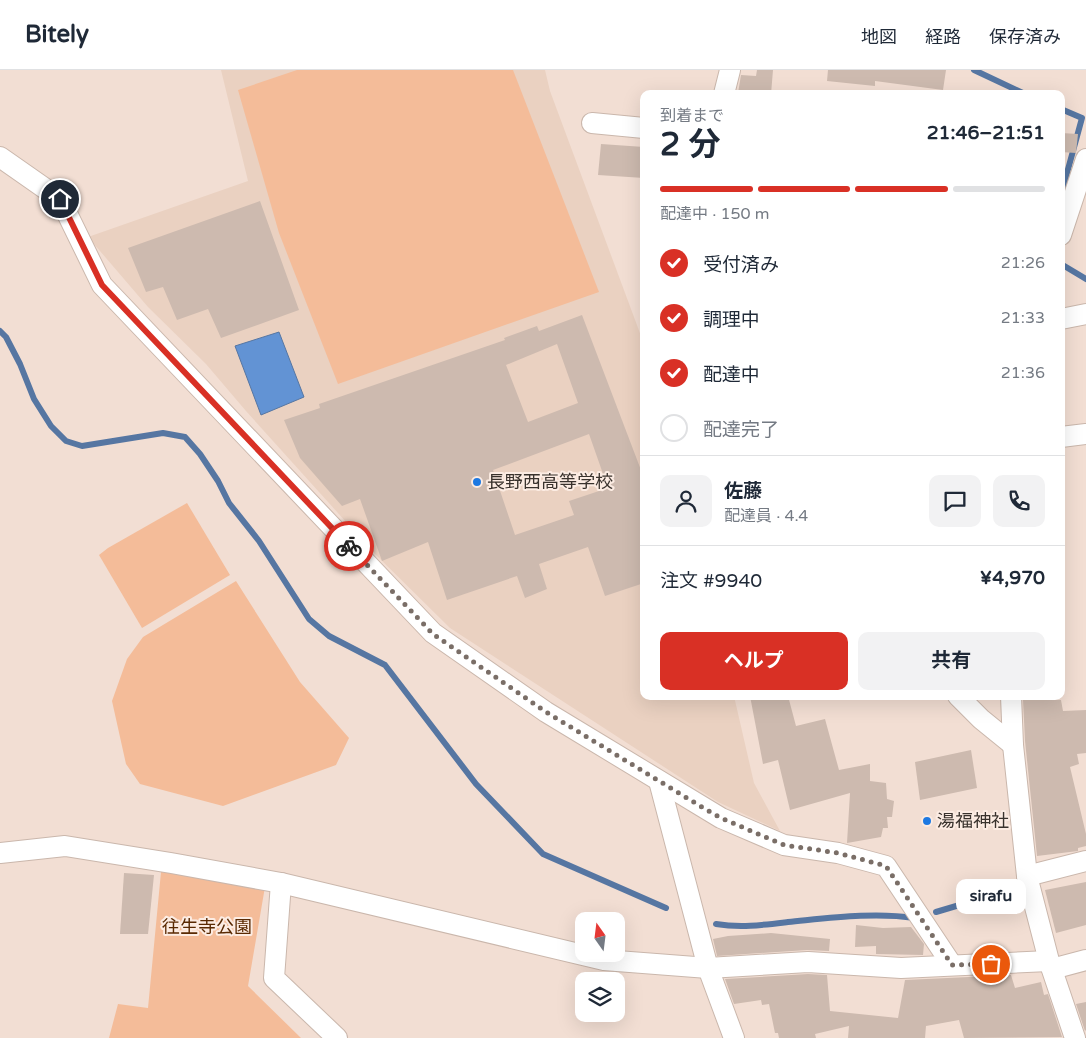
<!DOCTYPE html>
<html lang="ja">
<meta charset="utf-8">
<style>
body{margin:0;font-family:"Varela Round","Noto Sans JP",sans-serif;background:#f2f2f3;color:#1f2937;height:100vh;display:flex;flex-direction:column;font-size:19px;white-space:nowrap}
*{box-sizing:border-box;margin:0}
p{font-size:16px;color:#747a83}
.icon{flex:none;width:28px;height:28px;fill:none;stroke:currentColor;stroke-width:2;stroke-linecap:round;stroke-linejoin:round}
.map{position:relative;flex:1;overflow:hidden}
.drawer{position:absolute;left:640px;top:20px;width:425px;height:610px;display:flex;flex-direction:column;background:#fff;border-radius:10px;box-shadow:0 5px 20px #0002}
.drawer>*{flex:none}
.needle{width:32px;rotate:346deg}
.tools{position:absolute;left:575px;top:842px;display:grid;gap:10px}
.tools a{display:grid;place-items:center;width:50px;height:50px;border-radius:10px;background:#fff;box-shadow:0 5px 20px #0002;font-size:25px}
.pin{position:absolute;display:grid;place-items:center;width:42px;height:42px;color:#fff;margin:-21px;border:2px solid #fff;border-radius:50%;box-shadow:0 1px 5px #0007}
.courier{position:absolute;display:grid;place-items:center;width:50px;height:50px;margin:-25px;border:4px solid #d93025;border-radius:50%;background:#fff;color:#222;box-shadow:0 1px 6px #0007}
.bubble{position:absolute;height:35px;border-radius:10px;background:#fff;box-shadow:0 5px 20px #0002;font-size:16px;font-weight:700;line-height:35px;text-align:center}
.overview em{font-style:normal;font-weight:700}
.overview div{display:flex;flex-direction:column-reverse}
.overview{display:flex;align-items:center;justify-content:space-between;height:85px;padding:0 20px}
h1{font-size:32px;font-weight:700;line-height:38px}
.bar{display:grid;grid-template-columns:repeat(4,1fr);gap:8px 5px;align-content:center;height:60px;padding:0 20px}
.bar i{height:6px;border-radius:4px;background:#e0e1e3}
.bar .active{background:#d93025}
.bar p{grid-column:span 4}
.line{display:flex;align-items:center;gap:12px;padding:0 20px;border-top:1px solid #e0e1e3}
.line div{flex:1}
.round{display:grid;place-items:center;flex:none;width:52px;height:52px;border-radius:10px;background:#f2f2f3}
ol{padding:0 20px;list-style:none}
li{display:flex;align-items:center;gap:15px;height:55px}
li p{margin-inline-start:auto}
li .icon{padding:5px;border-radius:50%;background:#d93025;color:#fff;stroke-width:4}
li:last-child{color:#747a83}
li i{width:28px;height:28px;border:2px solid #e0e1e3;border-radius:50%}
.cta{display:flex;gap:10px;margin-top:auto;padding:10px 20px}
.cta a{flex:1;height:58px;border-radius:10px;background:#d93025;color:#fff;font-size:20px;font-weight:700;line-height:58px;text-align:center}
.cta a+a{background:#f2f2f3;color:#1f2937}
header{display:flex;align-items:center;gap:30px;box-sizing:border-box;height:70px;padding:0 25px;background:#fff;border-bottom:1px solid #e0e1e3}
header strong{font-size:24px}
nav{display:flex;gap:28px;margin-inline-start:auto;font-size:18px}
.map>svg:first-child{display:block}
</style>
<header>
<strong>Bitely</strong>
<nav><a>地図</a><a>経路</a><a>保存済み</a></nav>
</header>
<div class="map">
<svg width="1086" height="968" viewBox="0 0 1086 968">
<rect width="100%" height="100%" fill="#f2ded3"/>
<!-- built -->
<polygon fill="#ead1c1" points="221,0 545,0 550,21 644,274 644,626 734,626 754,713 780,761 718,732 450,558 374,483 246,341 206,294 148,237 88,167 248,111"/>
<!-- green -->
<g fill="#f4bc99">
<polygon points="297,0 513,0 599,222 338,314 279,163 238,20"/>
<polygon points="187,433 230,505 142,558 99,485 108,478"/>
<polygon points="236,511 300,612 349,668 336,695 223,736 140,714 126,694 112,631 127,589 143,567"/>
<polygon points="161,802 266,811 248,916 301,968 109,968 118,934 148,938"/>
</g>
<!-- water -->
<polygon fill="#6293d4" stroke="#5676a2" points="279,262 304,327 261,345 235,276"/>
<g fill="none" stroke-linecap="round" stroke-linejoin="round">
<!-- stream -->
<g stroke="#5676a2" stroke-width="6">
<polyline points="974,0 1025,24"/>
<polyline points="1061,39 1082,48 1061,125"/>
<polyline points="1061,194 1086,209"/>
<polyline points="0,261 6,267 20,294 34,329 51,356 66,371 82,376 163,363 185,367 200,384 218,411 229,433 259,471 309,549 329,566 385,595 476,714 543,784 666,838"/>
<polyline points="936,842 1020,817"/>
<path d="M716 854C741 858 763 855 788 852 830 848 873 842 915 848"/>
</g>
</g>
<!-- building -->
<g fill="#cdbaaf" fill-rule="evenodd">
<polygon points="757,0 773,0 771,24 738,23 741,5 756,6"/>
<polygon points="828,0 946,0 943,20 875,11 875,16 827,11"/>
<polygon points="1061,63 1078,64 1076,83 1061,82"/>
<polygon points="601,74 644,77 644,108 598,105"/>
<polygon points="260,131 299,240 221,268 208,239 177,250 163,217 146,222 128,178"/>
<path d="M582 245 644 408V513L605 526 588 477 539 494 547 519 525 528 517 506 447 530 428 472 382 491 360 429 342 436 300 388 284 350 320 338 319 334 505 270 504 268 537 256 539 261ZM557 274 578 333 528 352 506 295ZM589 364 608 418 569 431 574 445 515 465 493 400Z"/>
<polygon points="750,626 788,626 796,656 825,649 839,700 870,694 870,711 886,713 887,729 894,731 892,747 887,747 888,758 883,758 881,767 847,773 850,723 790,740 778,690 763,694"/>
<polygon points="1023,630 1061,630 1063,641 1086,640 1086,683 1077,684 1079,694 1070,697 1086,764 1086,776 1078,778 1078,781 1037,786 1025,671"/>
<polygon points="971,680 977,718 920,730 915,692"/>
<polygon points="124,803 154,805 148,864 120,864"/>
<polygon points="1086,812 1086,855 1056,863 1045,820"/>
<polygon points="856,855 883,858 911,857 924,874 923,885 876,884 876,876 855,877"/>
<polygon points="771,863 830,869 829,881 807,880 717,886 713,869 728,866"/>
<polygon points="808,904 827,905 830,941 898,948 905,910 1011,905 1015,918 1041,912 1044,925 1048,924 1062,967 964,968 959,950 926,956 925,968 848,968 849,956 815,964 816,968 779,968 778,963 775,963 769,934 762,935 761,930 734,934 725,909"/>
<polygon points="1086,932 1086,960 1085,961 1076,934"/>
</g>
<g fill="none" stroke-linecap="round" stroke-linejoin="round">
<!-- minor casing -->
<g stroke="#cab7ac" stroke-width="22">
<g id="minor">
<polyline points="724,24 730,0"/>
<polyline points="592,53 644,58"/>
<polyline points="0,87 60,129 102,215 433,563 546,642 721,748 784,775 838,783 886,796 952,895"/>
<polyline points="1061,165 1086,89"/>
<polyline points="1061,249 1086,244"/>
<polyline points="1061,367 1086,364"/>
<polyline points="958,626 981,649 1013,675"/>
<polyline points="1011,626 1013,675 1027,806 1049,891 1075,968"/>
<polyline points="659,711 708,898 734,968"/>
<polyline points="0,783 65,776 171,793 281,813 604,890 708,898 808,892 901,898 1049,891"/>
<polyline points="1027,806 1086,791"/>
<polyline points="281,813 274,908 337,968"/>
<polyline points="1052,899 1086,890"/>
</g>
</g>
<!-- minor -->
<use href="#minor" stroke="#fff" stroke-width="20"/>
</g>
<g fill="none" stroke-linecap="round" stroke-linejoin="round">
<!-- done -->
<polyline stroke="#7a6e67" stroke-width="5" stroke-dasharray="0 9" points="349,476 433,564 546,642 705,739 721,748 784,775 838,783 886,796 952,895 991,894"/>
<!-- route -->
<polyline stroke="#d93025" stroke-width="6" points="60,129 102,215 349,476"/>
</g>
<!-- markers -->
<g fill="#1d79e2" stroke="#fcece3" stroke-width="2">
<circle cx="477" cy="412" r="5"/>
<circle cx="927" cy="751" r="5"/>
</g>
<g text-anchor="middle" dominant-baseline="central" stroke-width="4" stroke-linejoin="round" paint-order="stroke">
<!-- poi labels -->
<g font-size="18" fill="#39322d" stroke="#fcece3" text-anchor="start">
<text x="487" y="412">長野西高等学校</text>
<text x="937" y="751">湯福神社</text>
</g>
<!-- park labels -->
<g font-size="18" fill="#592902" stroke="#fcece3">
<text x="207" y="857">往生寺公園</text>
</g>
</g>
</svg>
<div class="tools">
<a><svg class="needle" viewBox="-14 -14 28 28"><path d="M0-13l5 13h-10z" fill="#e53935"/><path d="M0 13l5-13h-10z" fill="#747a83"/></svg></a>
<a><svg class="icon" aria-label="layers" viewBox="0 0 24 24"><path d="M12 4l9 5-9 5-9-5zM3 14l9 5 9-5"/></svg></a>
</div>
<div class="pin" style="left:991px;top:894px;background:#ea580c"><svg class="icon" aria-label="bag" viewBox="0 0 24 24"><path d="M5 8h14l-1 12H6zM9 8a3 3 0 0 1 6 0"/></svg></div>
<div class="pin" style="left:60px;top:129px;background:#1f2937"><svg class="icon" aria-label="home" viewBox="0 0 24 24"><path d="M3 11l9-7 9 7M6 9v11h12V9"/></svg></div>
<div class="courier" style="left:349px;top:476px"><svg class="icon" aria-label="bike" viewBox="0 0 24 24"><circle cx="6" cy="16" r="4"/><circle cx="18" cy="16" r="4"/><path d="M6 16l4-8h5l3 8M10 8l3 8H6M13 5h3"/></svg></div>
<div class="bubble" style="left:956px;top:809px;width:70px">sirafu</div>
<section class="drawer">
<div class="overview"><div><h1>2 分</h1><p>到着まで</p></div><em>21:46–21:51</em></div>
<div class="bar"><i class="active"></i><i class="active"></i><i class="active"></i><i></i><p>配達中 · 150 m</p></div>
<ol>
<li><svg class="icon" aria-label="check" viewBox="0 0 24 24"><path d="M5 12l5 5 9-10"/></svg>受付済み<p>21:26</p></li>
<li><svg class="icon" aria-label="check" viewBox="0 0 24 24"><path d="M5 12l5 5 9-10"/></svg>調理中<p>21:33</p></li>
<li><svg class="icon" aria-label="check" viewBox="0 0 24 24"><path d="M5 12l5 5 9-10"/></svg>配達中<p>21:36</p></li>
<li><i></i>配達完了</li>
</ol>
<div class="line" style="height:90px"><a class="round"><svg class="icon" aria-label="person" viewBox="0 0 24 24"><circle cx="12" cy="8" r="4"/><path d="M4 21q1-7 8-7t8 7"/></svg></a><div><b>佐藤</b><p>配達員 · 4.4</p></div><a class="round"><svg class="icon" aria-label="chat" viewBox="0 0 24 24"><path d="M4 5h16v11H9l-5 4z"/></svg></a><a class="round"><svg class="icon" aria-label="phone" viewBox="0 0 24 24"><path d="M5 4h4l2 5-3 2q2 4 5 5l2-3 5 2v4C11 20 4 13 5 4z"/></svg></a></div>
<div class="line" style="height:65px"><div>注文 #9940</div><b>¥4,970</b></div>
<div class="cta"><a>ヘルプ</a><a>共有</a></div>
</section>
</div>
